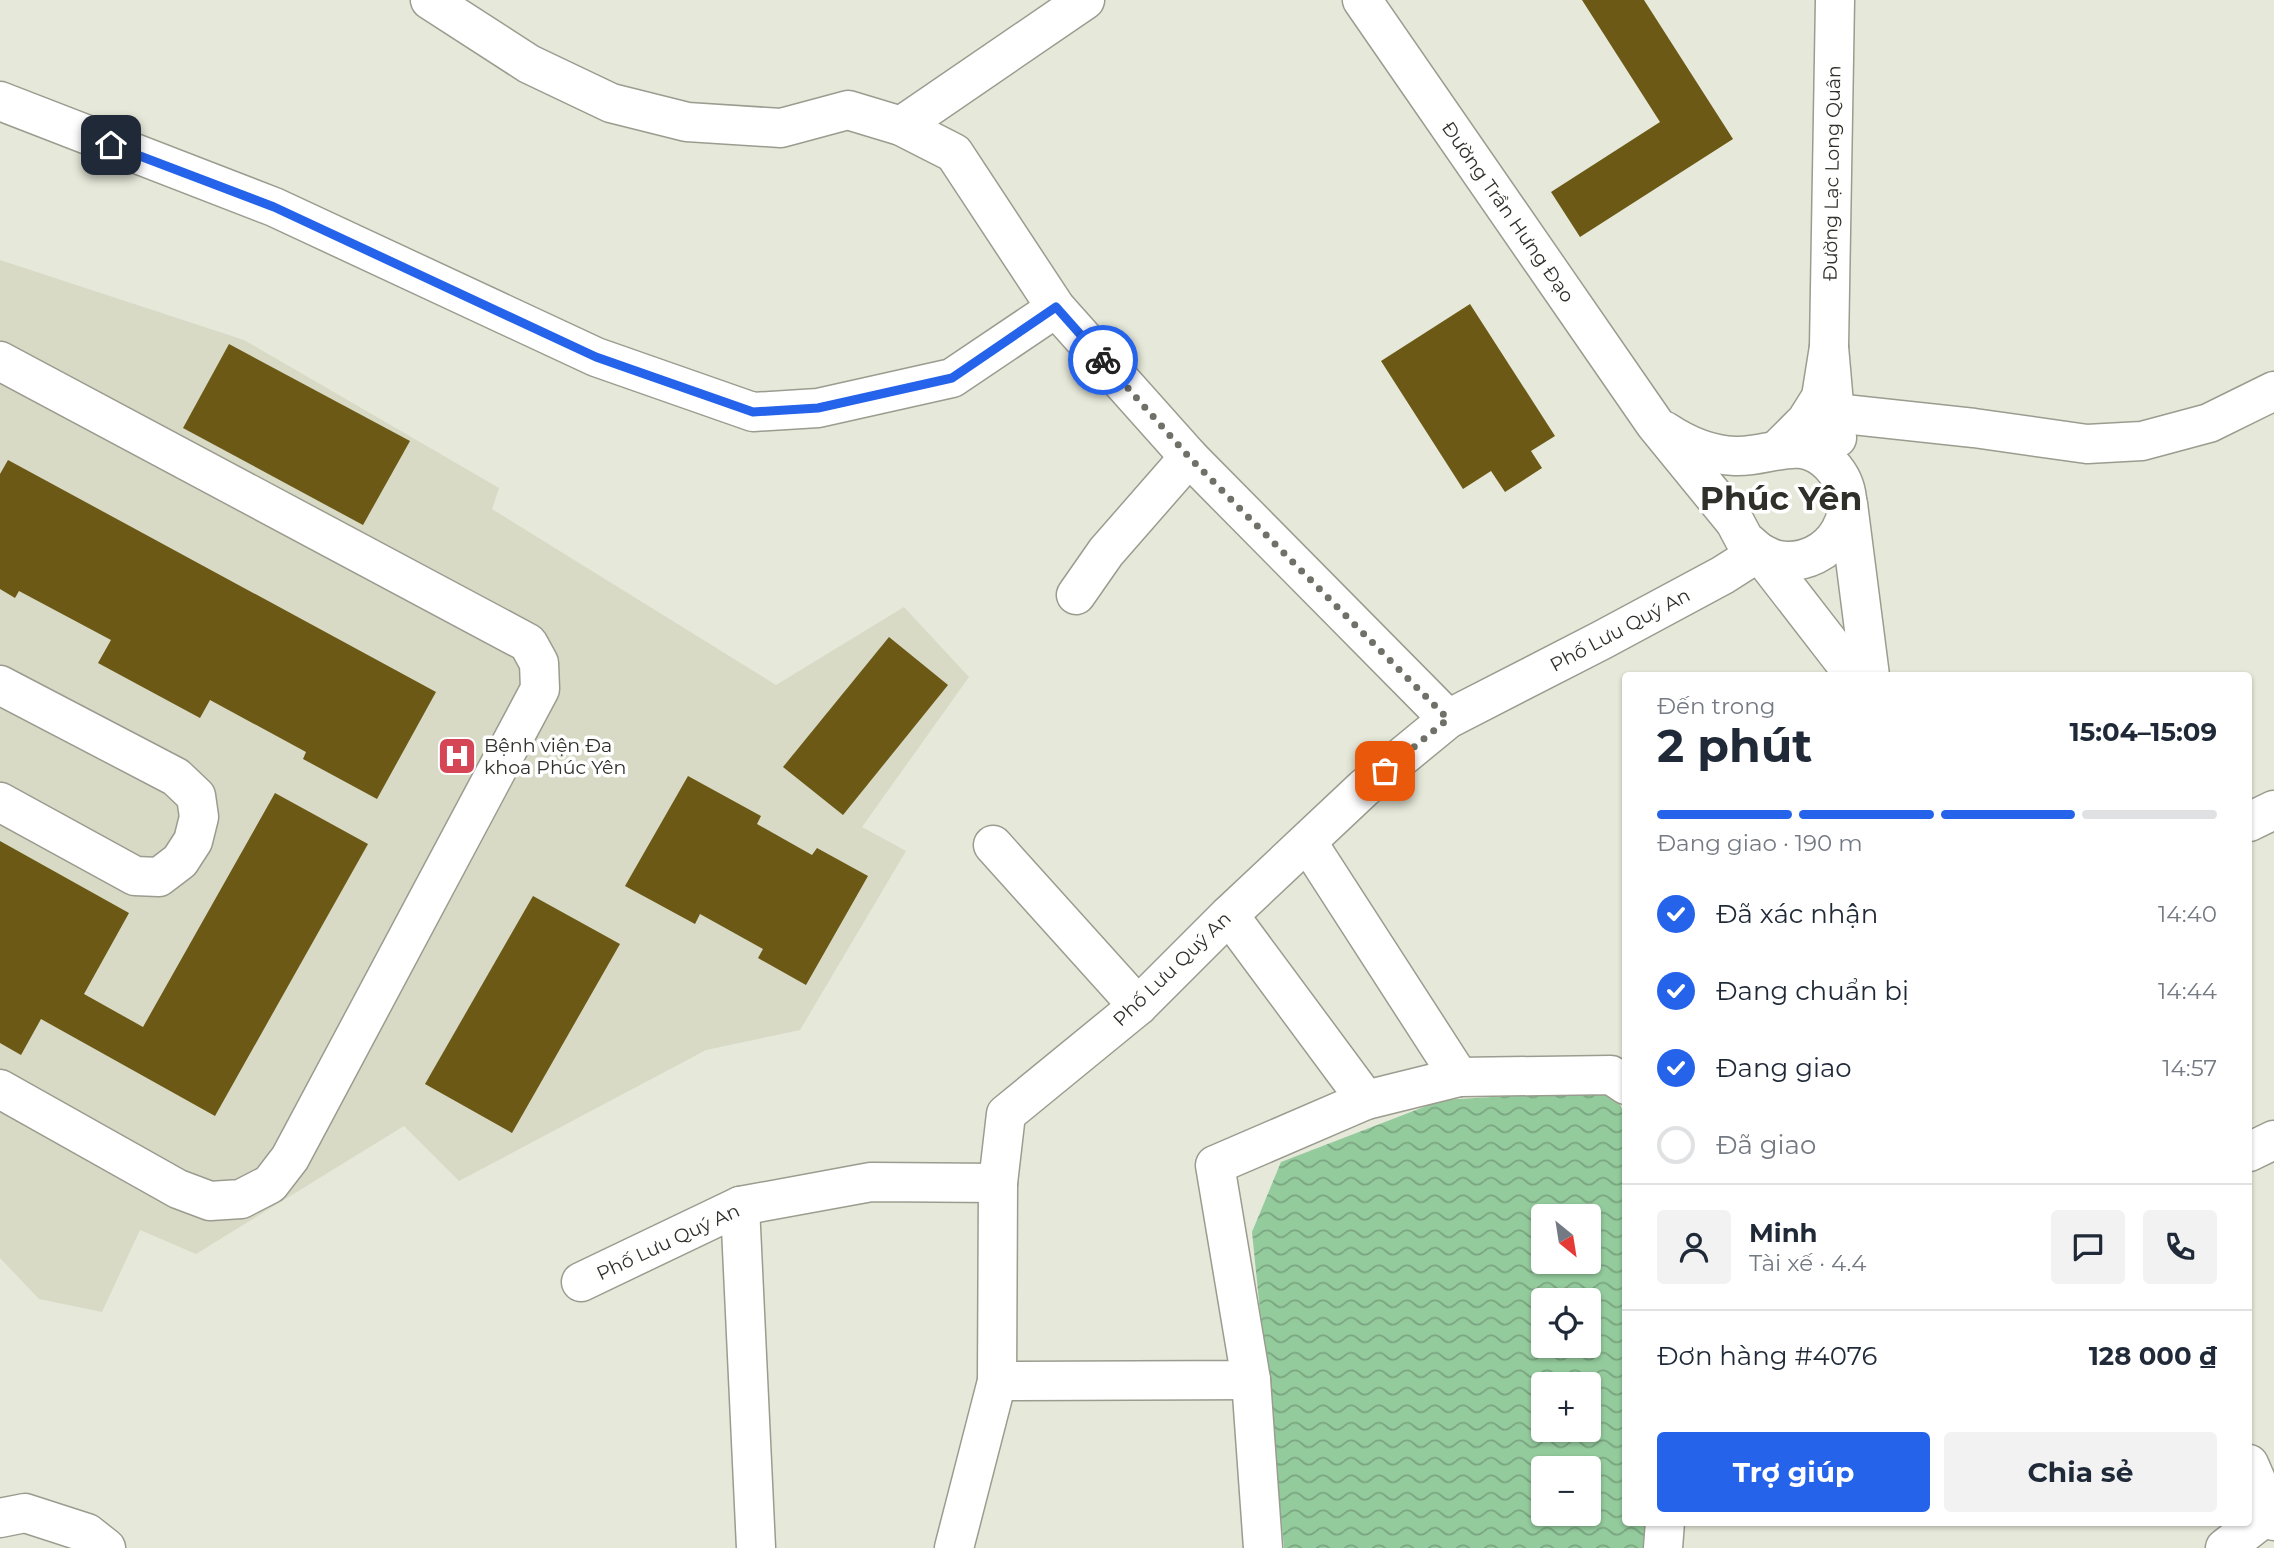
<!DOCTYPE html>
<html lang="vi">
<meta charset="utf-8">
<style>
body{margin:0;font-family:Montserrat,sans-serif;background:#f2f2f3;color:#1f2937;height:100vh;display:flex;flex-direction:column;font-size:26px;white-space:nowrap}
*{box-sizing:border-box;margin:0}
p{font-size:23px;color:#747a83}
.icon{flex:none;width:38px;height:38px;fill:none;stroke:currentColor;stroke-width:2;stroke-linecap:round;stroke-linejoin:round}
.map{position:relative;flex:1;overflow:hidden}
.panel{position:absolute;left:1622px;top:672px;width:630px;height:854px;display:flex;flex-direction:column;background:#fff;border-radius:7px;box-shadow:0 2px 5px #0004}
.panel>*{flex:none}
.needle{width:46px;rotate:150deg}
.fabs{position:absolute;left:1531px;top:1204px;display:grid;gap:14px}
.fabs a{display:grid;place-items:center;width:70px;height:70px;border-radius:7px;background:#fff;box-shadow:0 2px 5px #0004;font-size:35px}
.pin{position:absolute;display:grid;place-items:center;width:60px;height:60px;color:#fff;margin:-30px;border-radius:14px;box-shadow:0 4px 10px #0006}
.courier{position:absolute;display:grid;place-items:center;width:70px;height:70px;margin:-35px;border:5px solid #2563eb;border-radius:50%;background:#fff;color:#222;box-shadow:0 2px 9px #0007}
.head em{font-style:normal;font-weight:700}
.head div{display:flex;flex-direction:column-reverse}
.head{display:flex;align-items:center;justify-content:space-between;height:119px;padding:0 35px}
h1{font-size:46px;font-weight:700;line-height:52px}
.bar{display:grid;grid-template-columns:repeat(4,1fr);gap:10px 7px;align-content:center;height:84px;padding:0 35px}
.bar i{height:9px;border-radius:5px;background:#e0e1e3}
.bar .active{background:#2563eb}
.bar p{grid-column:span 4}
.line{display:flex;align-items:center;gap:18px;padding:0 35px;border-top:2px solid #e0e1e3}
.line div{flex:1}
.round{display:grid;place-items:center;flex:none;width:74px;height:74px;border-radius:7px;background:#f2f2f3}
ol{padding:0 35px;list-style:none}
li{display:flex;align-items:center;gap:21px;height:77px}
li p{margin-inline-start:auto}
li .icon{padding:7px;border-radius:50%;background:#2563eb;color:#fff;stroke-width:4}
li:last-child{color:#747a83}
li i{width:38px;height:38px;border:4px solid #e0e1e3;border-radius:50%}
.action{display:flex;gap:14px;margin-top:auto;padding:14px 35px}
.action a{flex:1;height:80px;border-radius:7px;background:#2563eb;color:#fff;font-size:28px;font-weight:700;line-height:80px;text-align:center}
.action a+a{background:#f2f2f3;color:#1f2937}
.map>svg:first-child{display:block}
</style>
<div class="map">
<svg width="2274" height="1548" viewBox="0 0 2274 1548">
<defs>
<pattern id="water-waves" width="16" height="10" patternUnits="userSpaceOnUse" patternTransform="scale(1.75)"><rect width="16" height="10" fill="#94cb9d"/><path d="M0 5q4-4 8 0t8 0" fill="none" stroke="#79a580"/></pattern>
</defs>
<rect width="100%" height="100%" fill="#e6e8d9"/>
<!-- built -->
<polygon fill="#d8dac6" points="0,260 244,340 499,488 492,509 776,685 904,607 969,677 862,827 906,851 800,1030 706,1050 459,1181 404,1126 196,1254 140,1230 102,1312 39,1299 0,1258"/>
<!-- water -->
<path fill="url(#water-waves)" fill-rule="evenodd" d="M1612 1090 1626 1116V1522L1651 1523 1645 1548H1284L1252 1232 1281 1162 1442 1100ZM1544 1216H1589V1262H1544ZM1544 1300H1589V1346H1544ZM1544 1384H1589V1430H1544ZM1544 1468H1589V1514H1544Z"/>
<!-- building -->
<g fill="#6b5915">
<polygon points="1582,0 1644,0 1733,139 1580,237 1551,192 1660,122"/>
<polygon points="1470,304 1555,436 1531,451 1542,468 1505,492 1491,471 1463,489 1381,361"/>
<polygon points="229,344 410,441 363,525 183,428"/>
<polygon points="8,460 436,692 377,799 303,759 306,752 210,700 200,718 98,663 111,640 19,591 15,598 0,589 0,474"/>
<polygon points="889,637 948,685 843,815 783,767"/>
<polygon points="688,776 761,816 757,824 812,855 817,848 868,876 806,985 758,958 763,949 700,914 695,924 625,886"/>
<polygon points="275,793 368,844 215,1116 41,1019 21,1055 0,1043 0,841 129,913 84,994 143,1027"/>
<polygon points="533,896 620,944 512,1133 425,1084"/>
</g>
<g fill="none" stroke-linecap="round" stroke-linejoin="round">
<!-- minor casing -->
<g stroke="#9b9c8f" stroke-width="41">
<g id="minor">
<polyline points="430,0 529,64 611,103 687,122 781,128 848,110 901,126 954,153 1056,308 1189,457 1448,719"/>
<polyline points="1362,0 1655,424 1735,522 1744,539 1759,552 1855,676"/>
<polyline points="0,101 274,207 596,357 753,412 818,408 952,378 1056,308"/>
<polyline points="901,126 1085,0"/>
<polyline points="1829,347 1835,0"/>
<polyline points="0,361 528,643 539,663 540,689 290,1158 270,1184 241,1199 210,1201 178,1189 0,1089"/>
<polyline points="1835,413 1974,428 2087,444 2142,441 2209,423 2274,391"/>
<path d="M1665 431C1686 445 1709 455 1735 456 1770 458 1801 433 1831 465 1870 506 1833 569 1778 560 1772 559 1765 555 1759 552"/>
<polyline points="1779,448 1806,421 1821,397 1829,347 1837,438"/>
<polyline points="1848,504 1870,676"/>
<polyline points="1076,595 1106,552 1189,457"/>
<polyline points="0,685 176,777 196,796 199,817 193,841 180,861 159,877 135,876 0,802"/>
<polyline points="2249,822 2274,810"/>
<polyline points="1308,843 1459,1077 1611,1075 1626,1085"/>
<polyline points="993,845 1138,1006"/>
<polyline points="1366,1100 1459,1077"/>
<polyline points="2249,1152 2274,1140"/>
<polyline points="740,1206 756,1548"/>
<polyline points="581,1282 740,1206 871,1182 998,1183 1006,1114 1138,1006 1229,915 1364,788 1448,719 1602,640 1723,575 1759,552"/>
<polyline points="1251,1380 1263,1548"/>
<polyline points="997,1381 1251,1380 1215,1165 1366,1100 1229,915"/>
<polyline points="2249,1464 2274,1521"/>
<polyline points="0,1518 25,1513 87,1533 106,1548"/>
<polyline points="954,1548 997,1381 998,1183"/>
<polyline points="1663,1548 1665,1522"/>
<polyline points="2225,1548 2270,1513"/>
</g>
</g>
<!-- minor -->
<use href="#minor" stroke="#fff" stroke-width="38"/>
</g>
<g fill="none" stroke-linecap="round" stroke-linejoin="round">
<!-- done -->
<polyline stroke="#707068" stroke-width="7" stroke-dasharray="0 12.6" points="1103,360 1189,457 1448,719 1385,771"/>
<!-- route -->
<polyline stroke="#2563eb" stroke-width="9" points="111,145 274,207 596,357 753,412 818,408 952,378 1056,307 1103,360"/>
</g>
<!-- icons -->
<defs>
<g id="hospital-square" transform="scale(2.0125)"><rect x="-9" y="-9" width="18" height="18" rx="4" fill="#d64555" stroke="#fff"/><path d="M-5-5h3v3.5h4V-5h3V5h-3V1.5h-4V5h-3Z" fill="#fff"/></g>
</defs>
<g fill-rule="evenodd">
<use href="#hospital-square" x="457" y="756"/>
</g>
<g text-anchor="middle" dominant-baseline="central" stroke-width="7" stroke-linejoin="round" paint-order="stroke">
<!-- street labels -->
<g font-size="19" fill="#30302b" stroke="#fff">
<text transform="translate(1832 173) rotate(-89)">Đường Lạc Long Quân</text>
<text transform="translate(1508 212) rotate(55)">Đường Trần Hưng Đạo</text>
<text transform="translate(1620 630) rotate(-28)">Phố Lưu Quý An</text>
<text transform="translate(1172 969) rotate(-44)">Phố Lưu Quý An</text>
<text transform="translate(668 1242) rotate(-25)">Phố Lưu Quý An</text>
</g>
<!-- poi labels -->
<g font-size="19" fill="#30302b" stroke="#fff" text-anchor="start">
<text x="484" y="745">Bệnh viện Đa<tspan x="484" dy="22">khoa Phúc Yên</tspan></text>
</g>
<!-- town labels -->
<g font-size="33" font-weight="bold" fill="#30302b" stroke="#fff">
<text x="1781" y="498">Phúc Yên</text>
</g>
</g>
</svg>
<div class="fabs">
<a><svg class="needle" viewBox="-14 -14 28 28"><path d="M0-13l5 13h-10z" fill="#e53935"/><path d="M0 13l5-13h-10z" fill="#747a83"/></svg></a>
<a><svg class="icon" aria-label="locate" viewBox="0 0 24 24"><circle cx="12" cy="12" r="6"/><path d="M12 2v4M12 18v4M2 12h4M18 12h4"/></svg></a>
<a>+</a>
<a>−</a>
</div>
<div class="pin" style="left:1385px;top:771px;background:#ea580c"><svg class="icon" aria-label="bag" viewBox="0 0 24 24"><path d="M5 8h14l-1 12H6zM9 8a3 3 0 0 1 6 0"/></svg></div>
<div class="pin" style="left:111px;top:145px;background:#1f2937"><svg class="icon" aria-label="home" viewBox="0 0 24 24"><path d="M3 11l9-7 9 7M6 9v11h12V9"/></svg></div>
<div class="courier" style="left:1103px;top:360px"><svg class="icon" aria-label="bike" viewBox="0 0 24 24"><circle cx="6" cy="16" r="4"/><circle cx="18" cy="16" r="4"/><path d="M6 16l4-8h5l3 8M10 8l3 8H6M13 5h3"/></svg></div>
<section class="panel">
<div class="head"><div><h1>2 phút</h1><p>Đến trong</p></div><em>15:04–15:09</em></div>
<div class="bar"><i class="active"></i><i class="active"></i><i class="active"></i><i></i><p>Đang giao · 190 m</p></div>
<ol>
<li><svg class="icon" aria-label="check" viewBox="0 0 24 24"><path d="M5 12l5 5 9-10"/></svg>Đã xác nhận<p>14:40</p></li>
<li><svg class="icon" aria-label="check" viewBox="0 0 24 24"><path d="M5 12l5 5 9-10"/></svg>Đang chuẩn bị<p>14:44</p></li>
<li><svg class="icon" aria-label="check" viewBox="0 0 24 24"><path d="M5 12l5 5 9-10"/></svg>Đang giao<p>14:57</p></li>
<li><i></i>Đã giao</li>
</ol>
<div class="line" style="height:126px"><a class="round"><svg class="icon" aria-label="person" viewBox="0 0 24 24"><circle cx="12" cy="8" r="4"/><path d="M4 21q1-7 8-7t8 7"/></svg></a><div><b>Minh</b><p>Tài xế · 4.4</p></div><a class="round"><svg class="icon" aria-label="chat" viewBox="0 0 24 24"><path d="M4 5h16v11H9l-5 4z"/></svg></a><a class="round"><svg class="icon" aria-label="phone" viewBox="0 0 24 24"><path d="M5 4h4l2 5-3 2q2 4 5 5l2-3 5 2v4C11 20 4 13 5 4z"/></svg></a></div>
<div class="line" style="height:91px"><div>Đơn hàng #4076</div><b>128 000 ₫</b></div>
<div class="action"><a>Trợ giúp</a><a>Chia sẻ</a></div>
</section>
</div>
